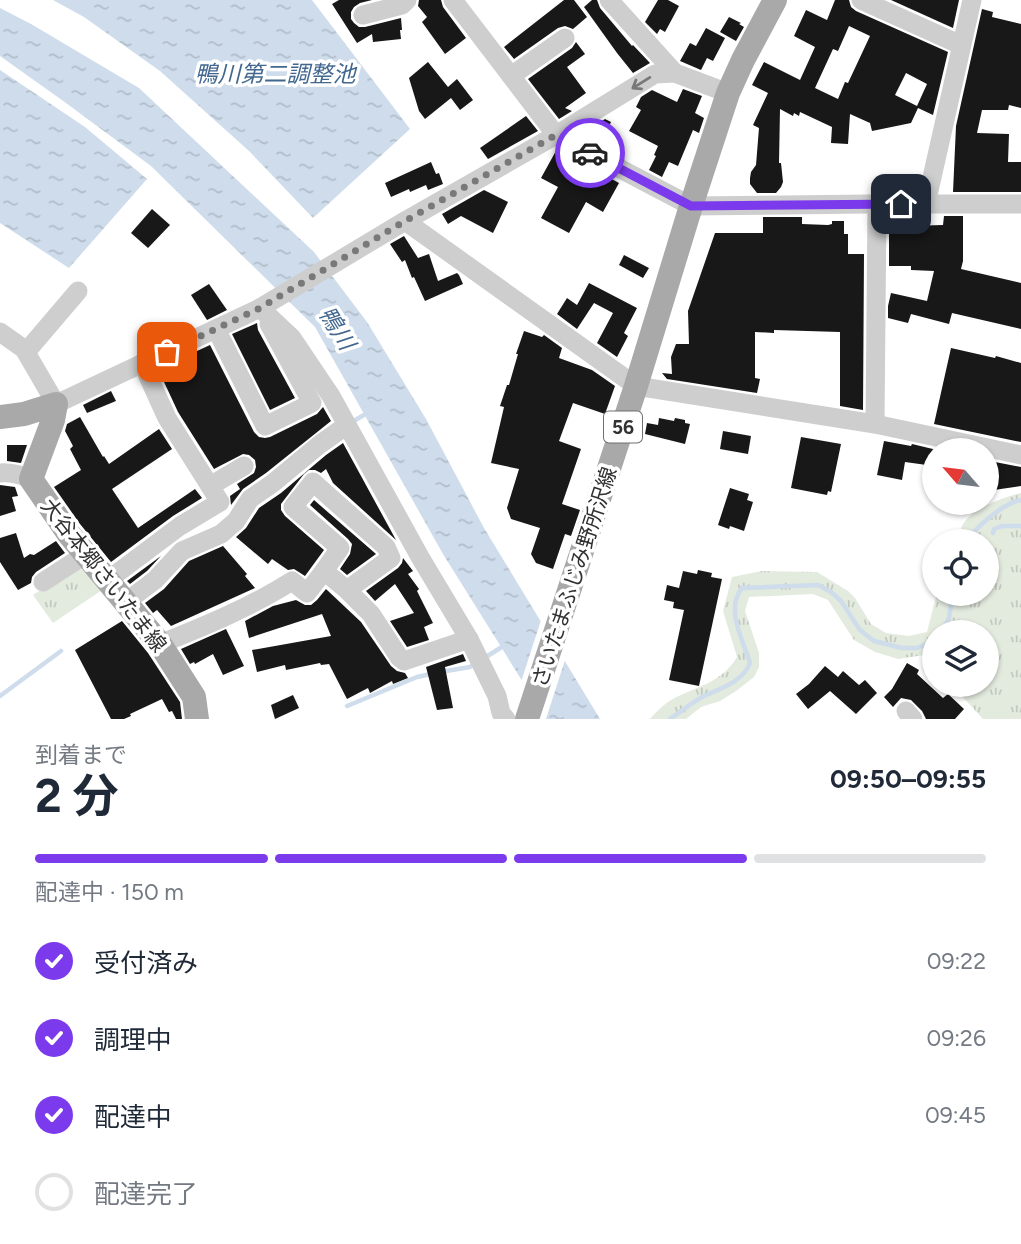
<!DOCTYPE html>
<html lang="ja">
<meta charset="utf-8">
<style>
body{margin:0;font-family:Figtree,"Noto Sans JP",sans-serif;background:#f6f6f7;color:#1f2937;height:100vh;display:flex;flex-direction:column;font-size:26px;white-space:nowrap}
*{box-sizing:border-box;margin:0}
p{font-size:23px;color:#747a83}
.icon{flex:none;width:38px;height:38px;fill:none;stroke:currentColor;stroke-width:2;stroke-linecap:round;stroke-linejoin:round}
.map{position:relative;height:719px;overflow:hidden}
.details{display:flex;flex-direction:column;background:#fff;flex:1}
.details>*{flex:none}
.needle{width:46px;rotate:298deg}
.controls{position:absolute;left:922px;top:438px;display:grid;gap:14px}
.controls a{display:grid;place-items:center;width:77px;height:77px;border-radius:50%;background:#fff;box-shadow:0 2px 5px #0004;font-size:35px}
.pin{position:absolute;display:grid;place-items:center;width:60px;height:60px;color:#fff;margin:-30px;border-radius:14px;box-shadow:0 4px 10px #0006}
.courier{position:absolute;display:grid;place-items:center;width:70px;height:70px;margin:-35px;border:5px solid #7c3aed;border-radius:50%;background:#fff;color:#222;box-shadow:0 2px 9px #0007}
.headline em{font-style:normal;font-weight:700}
.headline div{display:flex;flex-direction:column-reverse}
.headline{display:flex;align-items:center;justify-content:space-between;height:119px;padding:0 35px}
h1{font-size:46px;font-weight:700;line-height:52px}
.bar{display:grid;grid-template-columns:repeat(4,1fr);gap:10px 7px;align-content:center;height:84px;padding:0 35px}
.bar i{height:9px;border-radius:5px;background:#e0e1e3}
.bar .current{background:#7c3aed}
.bar p{grid-column:span 4}
ol{padding:0 35px;list-style:none}
li{display:flex;align-items:center;gap:21px;height:77px}
li p{margin-inline-start:auto}
li .icon{padding:7px;border-radius:50%;background:#7c3aed;color:#fff;stroke-width:4}
li:last-child{color:#747a83}
li i{width:38px;height:38px;border:4px solid #e0e1e3;border-radius:50%}
.map>svg:first-child{display:block}
</style>
<div class="map">
<svg width="1021" height="719" viewBox="0 0 1021 719">
<defs>
<pattern id="park-tufts" width="24" height="20" patternUnits="userSpaceOnUse" patternTransform="scale(1.75)"><rect width="24" height="20" fill="#e3eade"/><path d="M3 7l-1-3M5 7V3M7 7l1-3M15 17l-1-3M17 17v-4M19 17l1-3" fill="none" stroke="#c3c9bf"/></pattern>
<pattern id="water-ripples" width="26" height="14" patternUnits="userSpaceOnUse" patternTransform="scale(1.75)"><rect width="26" height="14" fill="#cedceb"/><path d="M2 4q2-2 4 0t4 0M15 11q2-2 4 0t4 0" fill="none" stroke="#b1bdca"/></pattern>
</defs>
<rect width="100%" height="100%" fill="#fff"/>
<!-- park -->
<g fill="url(#park-tufts)">
<path d="M1021 493V719H983L951 684H987V632H934V666L924 655 898 659 875 652 854 640 828 600 813 594 749 597 745 611 759 653V667L754 677 736 691 720 701 701 707 686 719H650C656 712 663 705 671 700 696 686 721 684 737 657L723 611 732 577 762 571 817 572 848 591 855 598 871 624 886 633 909 636 927 632 937 593H987V541H956C959 534 961 526 966 520 976 507 1005 497 1021 493Z"/>
<polygon points="84,562 105,588 53,623 33,595"/>
</g>
<!-- water -->
<g fill="url(#water-ripples)">
<polygon points="53,0 312,0 410,129 313,218 249,151 160,71 84,17"/>
<polygon points="0,8 31,24 139,88 314,252 367,322 426,419 484,528 600,719 546,719 443,554 315,327 151,166 66,103 0,56"/>
<polygon points="0,70 85,127 147,179 69,268 0,223"/>
</g>
<!-- pier -->
<polygon fill="#fff" points="542,617 566,657 546,719 542,719 520,685"/>
<g fill="none" stroke-linecap="round" stroke-linejoin="round">
<!-- stream -->
<g stroke="#cedceb" stroke-width="4.5">
<polyline points="352,422 369,412"/>
<polyline points="993,533 994,529 1002,526 1021,526"/>
<path d="M968 541C976 526 1004 503 1021 500"/>
<polyline points="942,632 949,618 953,593"/>
<polyline points="486,657 505,645"/>
<polyline points="440,672 470,667 475,663"/>
<polyline points="0,696 61,651"/>
<polyline points="347,706 417,677 431,674"/>
<path d="M670 719C681 712 691 703 702 697 720 688 742 683 750 663 743 640 725 609 742 588L818 585 831 592 841 601 860 630 874 641 902 648H917L931 642 934 639"/>
</g>
</g>
<!-- building -->
<g fill="#181818" fill-rule="evenodd">
<polygon points="339,0 372,0 360,3 354,7 351,12 351,19 354,23 359,27 365,27 401,18 402,30 400,30 401,39 373,42 372,34 357,43 332,4"/>
<polygon points="419,0 441,0 443,7 466,38 445,54 422,22 427,17 418,6"/>
<polygon points="564,0 574,0 587,17 573,29 565,26 558,28 514,59 504,47"/>
<polygon points="592,0 597,0 600,8 632,46 633,45 650,63 633,73 617,53 584,7"/>
<polygon points="658,0 668,0 679,6 665,32 660,29 657,34 645,22"/>
<path d="M835 0H849L851 7 856 11 948 52 933 115 918 108 911 123 872 131 870 123 850 114 848 144 831 143 832 127 800 112 799 116 794 113 793 116 780 109 779 163H781L783 182 781 187 776 193H757L750 184V178L751 172 756 165 759 128 753 125 768 93 752 85 764 62 800 80 815 47 794 36 806 10 827 20ZM849 26 870 36 848 83 845 82 838 99 815 88 833 49 838 51ZM906 73 927 84 917 106 895 95Z"/>
<polygon points="891,0 959,0 953,28"/>
<polygon points="982,9 993,12 992,17 1021,24 1021,108 1009,105 1008,110 982,110 977,133 1009,134 1008,162 1021,162 1021,192 953,192 956,126"/>
<polygon points="729,17 741,23 739,24 744,27 736,41 720,32"/>
<polygon points="706,28 725,38 713,61 707,58 701,70 680,61 690,43 696,46"/>
<polygon points="576,42 585,54 567,67 586,93 565,108 572,111 559,119 528,79 572,48"/>
<polygon points="428,62 448,87 457,79 473,100 460,110 451,98 425,119 419,111 409,78"/>
<polygon points="683,89 702,96 695,113 704,118 699,133 693,130 678,166 669,162 662,177 649,170 656,156 654,155 658,146 629,131 641,110 636,107 641,97 652,90 677,102"/>
<polygon points="526,116 538,131 488,159 480,148"/>
<polygon points="605,119 611,122 600,144 582,135"/>
<polygon points="557,149 619,183 603,212 586,202 569,233 541,218 558,187 541,178"/>
<polygon points="431,162 436,174 439,173 443,184 428,190 426,185 410,192 409,189 391,197 385,183"/>
<polygon points="879,178 918,184 916,192 879,192"/>
<polygon points="484,190 508,202 493,233 461,216 448,224 442,214"/>
<polygon points="152,209 170,225 148,248 131,233"/>
<polygon points="889,216 908,216 908,226 943,225 944,216 963,216 963,261 961,269 1021,283 1021,329 952,313 949,324 911,314 908,323 888,318 888,306 891,293 927,301 934,271 911,270 911,266 889,266"/>
<polygon points="763,217 802,217 802,224 828,225 832,224 832,221 844,221 844,234 848,234 848,254 864,254 863,410 840,406 840,332 774,330 774,333 755,332 755,378 760,379 757,393 667,379 662,373 672,374 671,357 676,344 689,344 688,311 715,233 763,233"/>
<polygon points="404,236 418,258 429,254 438,281 457,273 459,275 463,284 425,301 414,277 412,278 405,260 402,262 390,244"/>
<polygon points="624,255 649,268 643,278 619,265"/>
<polygon points="589,283 637,308 624,333 628,336 617,357 597,343 613,313 594,303 577,329 557,314 567,298 577,305"/>
<polygon points="209,284 227,310 207,320 191,295"/>
<polygon points="257,323 258,330 295,398 270,410 232,334"/>
<polygon points="524,331 542,337 544,335 562,348 559,358 592,370 615,386 605,414 573,403 559,441 581,449 562,504 580,510 571,536 565,534 553,569 536,563 531,554 540,528 511,519 507,508 519,469 491,463 504,407 500,406 507,385 509,385 518,354 516,354"/>
<polygon points="210,345 254,432 259,437 265,438 270,437 317,414 323,407 331,421 266,473 243,489 231,505 230,496 240,489 237,484 254,473 256,467 255,460 249,455 243,454 214,469 178,412 158,369"/>
<polygon points="951,348 995,358 996,356 1021,363 1021,442 934,424"/>
<polygon points="111,391 116,401 87,413 83,405"/>
<polygon points="80,417 103,457 104,456 109,464 159,429 172,449 112,489 138,528 195,489 202,498 173,516 111,562 80,524 54,487 81,470 70,449 73,446 65,431 67,424"/>
<polygon points="659,418 674,421 675,418 685,420 685,423 690,424 685,444 645,434 647,423 658,425"/>
<polygon points="723,431 751,436 748,454 720,449"/>
<polygon points="801,437 841,444 831,492 828,491 827,495 791,488"/>
<polygon points="884,441 911,446 912,444 937,450 934,450 934,466 905,462 902,480 877,475"/>
<polygon points="343,443 396,540 333,483 326,469 321,473 315,470 309,470 304,474 281,504 281,510 285,516 324,550 305,576 294,569 288,570 272,559 268,564 236,537 246,528 259,508 281,493 326,455"/>
<polygon points="7,445 27,445 21,463 7,461"/>
<polygon points="995,462 1021,467 1021,486 987,491 987,463"/>
<polygon points="0,485 15,487 18,496 12,497 16,511 0,516"/>
<polygon points="730,488 749,494 747,500 753,502 744,531 730,526 729,529 718,525"/>
<polygon points="314,500 376,554 347,575 340,569 350,554 352,544 348,539 310,505"/>
<polygon points="16,533 24,558 30,554 34,555 56,541 65,553 36,572 32,577 31,583 18,590 0,562 0,538"/>
<polygon points="223,546 247,574 245,576 255,588 171,626 157,610 153,613 145,603 164,589 189,561"/>
<polygon points="161,556 147,571 130,584 127,581"/>
<polygon points="403,558 413,571 408,574 419,589 417,591 433,623 424,627 429,640 407,647 390,621 414,613 395,584 375,601 366,591 398,568 402,563"/>
<polygon points="698,570 712,573 711,577 722,579 699,686 669,680 684,610 673,608 674,602 664,600 667,585 679,588 683,571 697,574"/>
<polygon points="326,589 361,622 391,666 397,671 405,673 408,678 393,684 392,681 370,693 368,688 347,699 329,664 321,665 320,663 286,670 285,665 257,672 252,650 331,636 322,614 249,638 245,621 273,606 296,600 305,605 311,605 317,600"/>
<polygon points="122,621 148,653 180,702 182,719 176,719 172,711 169,712 162,699 130,714 131,716 124,719 111,719 75,650"/>
<polygon points="226,629 244,666 223,675 213,654 195,664 194,662 190,664 181,649"/>
<polygon points="463,654 466,661 445,667 453,708 437,710 426,667"/>
<polygon points="907,663 919,670 917,674 943,698 948,694 964,709 955,719 926,719 922,711 911,700 901,698 893,707 884,697 892,689"/>
<polygon points="825,666 838,677 843,671 859,685 865,680 877,693 856,714 830,691 808,709 796,694 809,684"/>
<polygon points="293,695 299,708 275,719 271,705"/>
</g>
<g fill="none" stroke-linecap="round" stroke-linejoin="round">
<!-- minor -->
<g stroke="#cecece" stroke-width="19">
<polyline points="453,0 556,135 691,206 868,204 1021,204"/>
<polyline points="609,0 675,73"/>
<polyline points="861,0 961,45"/>
<polyline points="363,15 402,5 407,0"/>
<polyline points="511,76 565,38"/>
<polyline points="926,204 972,0"/>
<polyline points="405,221 636,386 875,424 1021,455"/>
<polyline points="260,308 292,338 331,396 420,557 469,639 497,696 501,713 506,719"/>
<polyline points="216,329 265,426 312,403 269,324"/>
<polyline points="0,332 24,349 56,404 260,308 405,221 556,135 655,74 675,73 728,93"/>
<polyline points="26,352 78,291"/>
<polyline points="875,424 877,204"/>
<path d="M0 473C11 472 21 475 31 479"/>
<polyline points="210,486 244,466"/>
<polyline points="324,571 340,548 293,507 313,482 386,547 391,558 347,590"/>
<polyline points="108,580 180,526 220,502 167,418 142,363"/>
<polyline points="43,582 86,554"/>
<polyline points="126,602 155,580 182,551 221,534 236,521 250,499 273,483 319,445 347,425"/>
<path d="M160 644C205 626 251 607 292 581L307 593 324 571 347 590 371 614 399 657 404 661 469 639"/>
<polyline points="906,711 913,719"/>
</g>
<!-- major -->
<g stroke="#a9a9a9" stroke-width="24">
<polyline points="0,417 24,414 56,404 53,420 31,479 68,533 160,644 194,697 197,719"/>
<polyline points="527,719 636,386 691,206 728,93 743,60 775,0"/>
</g>
</g>
<!-- one-way arrows -->
<defs><path id="oneway-shaft" d="M-6 0H5M1.5-3L5.5 0L1.5 3" fill="none" stroke-width="1.6" stroke-linecap="round" stroke-linejoin="round" transform="scale(1.75)"/></defs>
<use stroke="#787878" href="#oneway-shaft" transform="translate(641 83) rotate(148)"/>
<g fill="none" stroke-linecap="round" stroke-linejoin="round">
<!-- done -->
<polyline stroke="#797979" stroke-width="7" stroke-dasharray="0 12.6" points="167,352 260,308 405,221 556,135 590,153"/>
<!-- route -->
<polyline stroke="#7c3aed" stroke-width="9" points="590,153 691,206 901,204"/>
</g>
<g text-anchor="middle" dominant-baseline="central" stroke-width="7" stroke-linejoin="round" paint-order="stroke">
<!-- shield labels -->
<rect fill="#fff" stroke="#6f6f6f" stroke-width="2" x="604" y="411.5" width="38" height="31" rx="5"/>
<g font-size="19" font-weight="bold" fill="#313131">
<text x="623" y="427">56</text>
</g>
<!-- street labels -->
<g font-size="21" fill="#313131" stroke="#fff">
<text transform="translate(104 575) rotate(52)">大谷本郷さいたま線</text>
<text transform="translate(574 577) rotate(-72)">さいたまふじみ野所沢線</text>
</g>
<!-- water labels -->
<g font-size="23" font-style="italic" fill="#436890" stroke="#fff">
<text x="275" y="74">鴨川第二調整池</text>
<text transform="translate(337 328) rotate(58)">鴨川</text>
</g>
</g>
</svg>
<div class="controls">
<a><svg class="needle" viewBox="-14 -14 28 28"><path d="M0-13l5 13h-10z" fill="#e53935"/><path d="M0 13l5-13h-10z" fill="#747a83"/></svg></a>
<a><svg class="icon" aria-label="locate" viewBox="0 0 24 24"><circle cx="12" cy="12" r="6"/><path d="M12 2v4M12 18v4M2 12h4M18 12h4"/></svg></a>
<a><svg class="icon" aria-label="layers" viewBox="0 0 24 24"><path d="M12 4l9 5-9 5-9-5zM3 14l9 5 9-5"/></svg></a>
</div>
<div class="pin" style="left:167px;top:352px;background:#ea580c"><svg class="icon" aria-label="bag" viewBox="0 0 24 24"><path d="M5 8h14l-1 12H6zM9 8a3 3 0 0 1 6 0"/></svg></div>
<div class="pin" style="left:901px;top:204px;background:#1f2937"><svg class="icon" aria-label="home" viewBox="0 0 24 24"><path d="M3 11l9-7 9 7M6 9v11h12V9"/></svg></div>
<div class="courier" style="left:590px;top:153px"><svg class="icon" aria-label="car" viewBox="0 0 24 24"><path d="M5 17H2v-5l4-1 3-4h7l3 4 3 1v5h-3M9 17h6M6 11h13"/><circle cx="7" cy="17" r="2"/><circle cx="17" cy="17" r="2"/></svg></div>
</div>
<section class="details">
<div class="headline"><div><h1>2 分</h1><p>到着まで</p></div><em>09:50–09:55</em></div>
<div class="bar"><i class="current"></i><i class="current"></i><i class="current"></i><i></i><p>配達中 · 150 m</p></div>
<ol>
<li><svg class="icon" aria-label="check" viewBox="0 0 24 24"><path d="M5 12l5 5 9-10"/></svg>受付済み<p>09:22</p></li>
<li><svg class="icon" aria-label="check" viewBox="0 0 24 24"><path d="M5 12l5 5 9-10"/></svg>調理中<p>09:26</p></li>
<li><svg class="icon" aria-label="check" viewBox="0 0 24 24"><path d="M5 12l5 5 9-10"/></svg>配達中<p>09:45</p></li>
<li><i></i>配達完了</li>
</ol>
</section>
